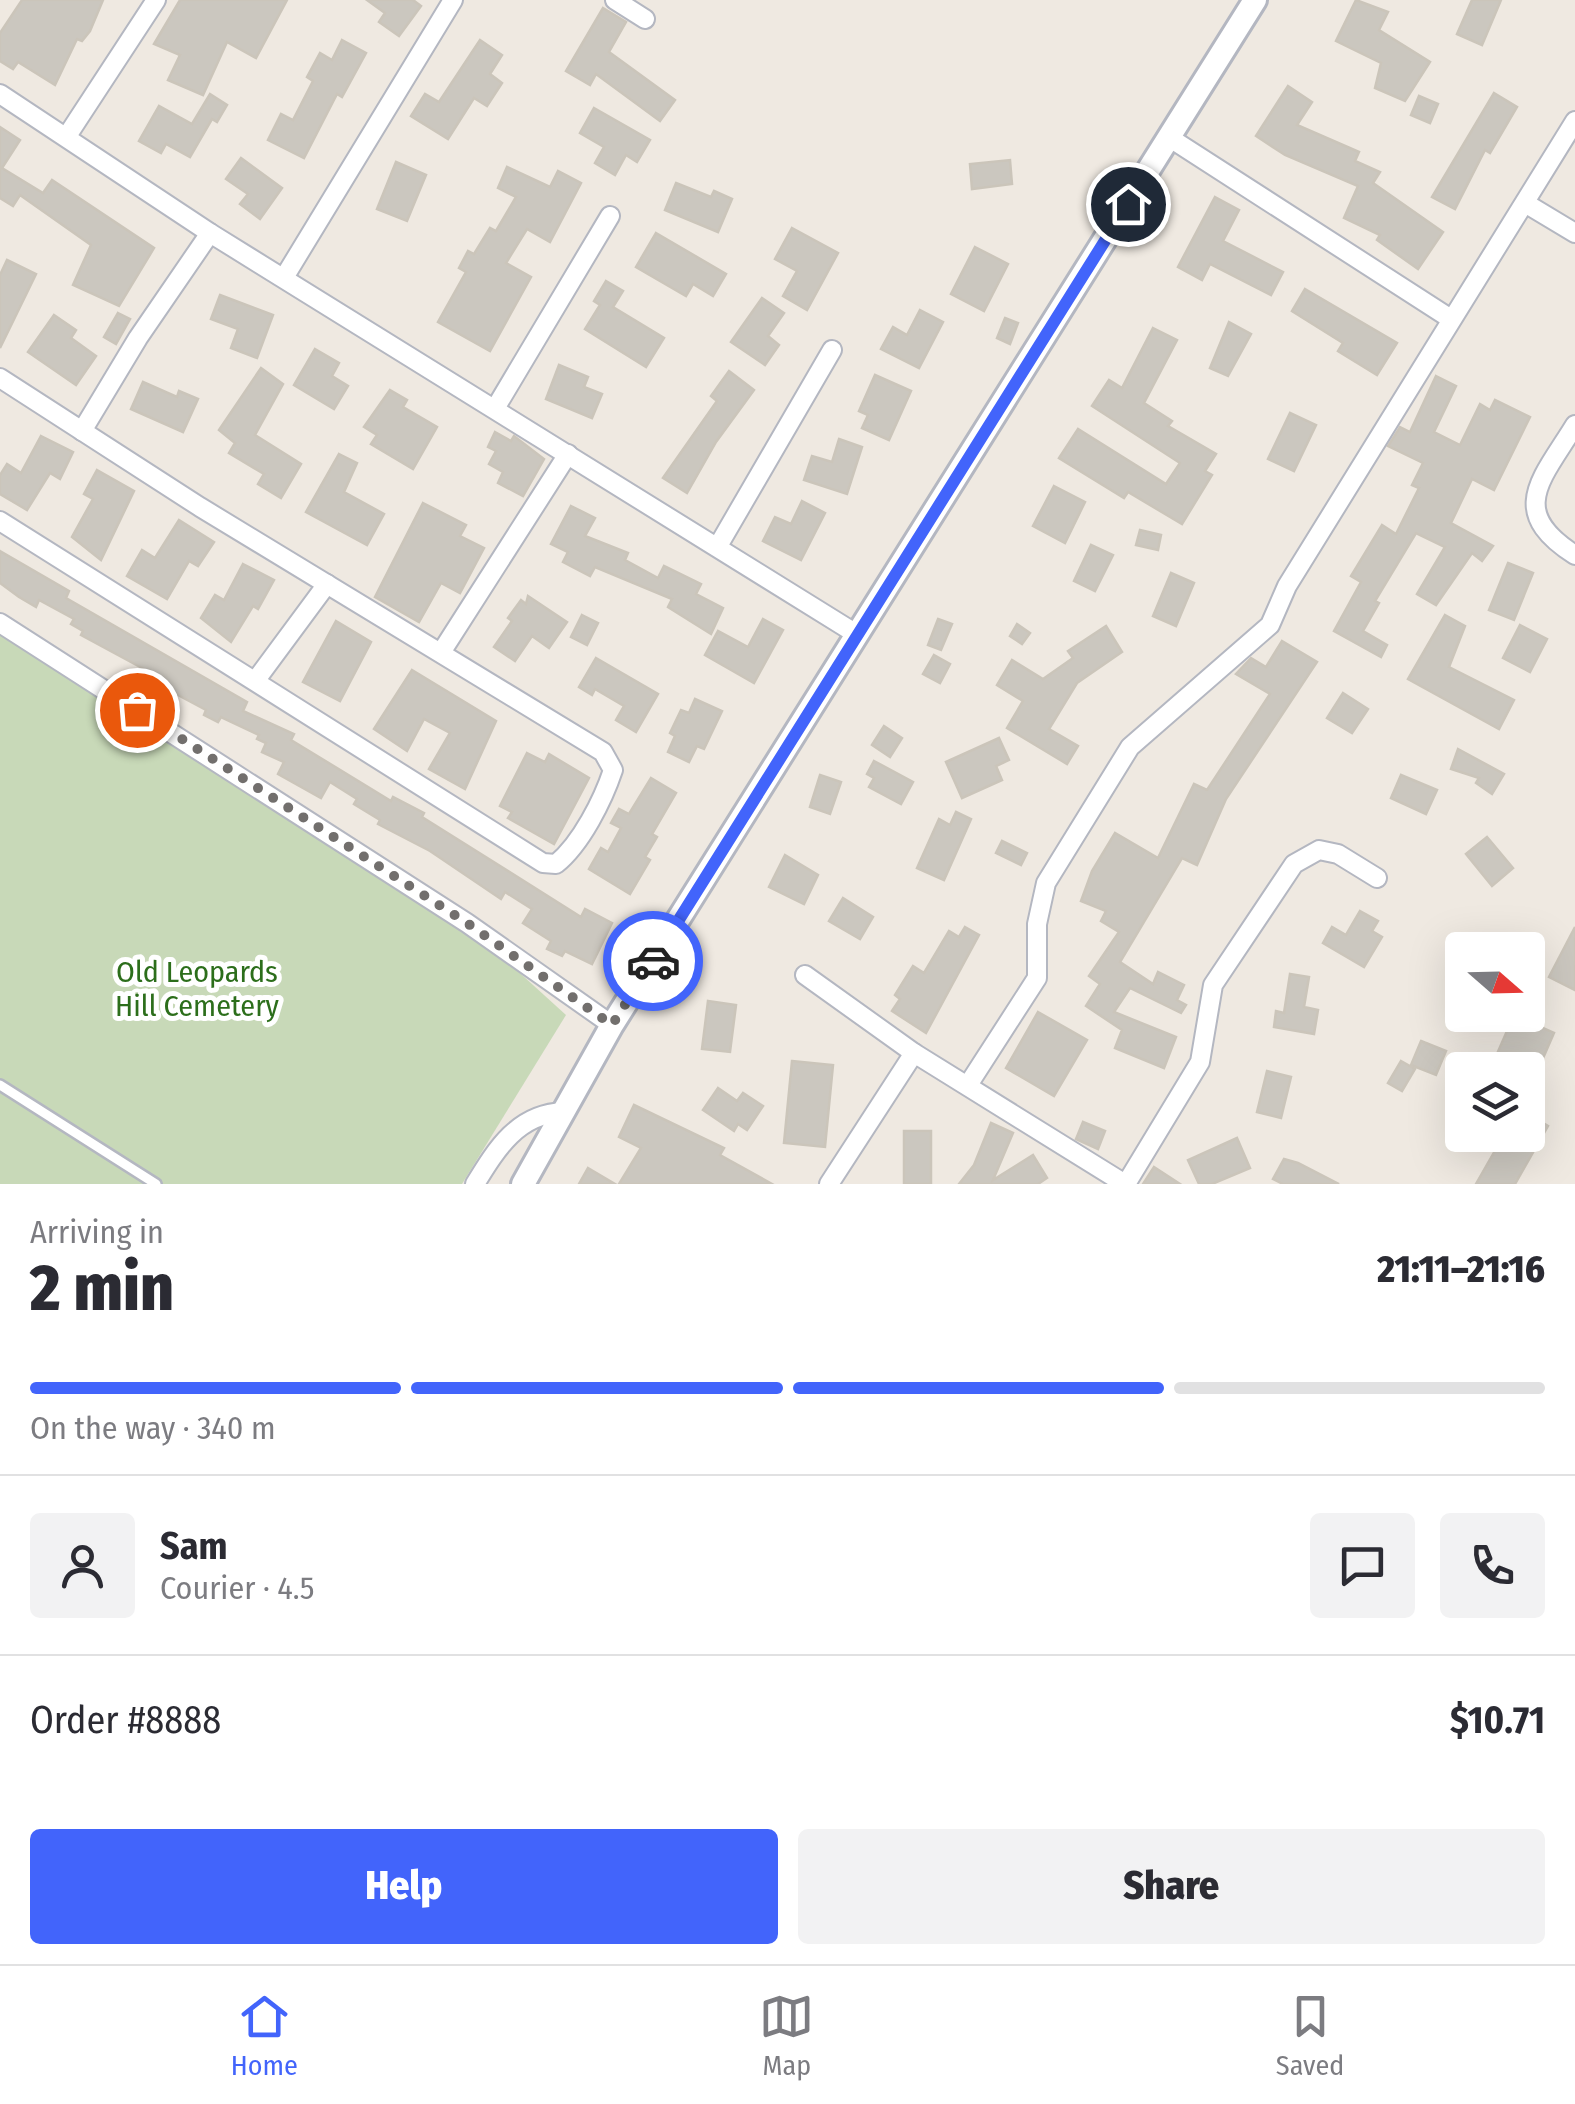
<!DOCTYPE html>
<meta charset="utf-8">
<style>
body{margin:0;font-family:"Fira Sans Condensed",sans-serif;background:#f2f2f3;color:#2b2b33;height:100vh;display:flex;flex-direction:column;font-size:38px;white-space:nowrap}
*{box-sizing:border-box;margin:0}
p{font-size:32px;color:#7c7c81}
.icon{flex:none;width:55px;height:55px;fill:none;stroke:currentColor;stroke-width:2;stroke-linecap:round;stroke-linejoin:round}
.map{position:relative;height:1184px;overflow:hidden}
.sheet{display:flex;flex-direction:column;background:#fff;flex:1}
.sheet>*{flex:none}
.needle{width:65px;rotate:110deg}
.controls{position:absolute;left:1445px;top:932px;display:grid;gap:20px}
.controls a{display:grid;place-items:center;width:100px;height:100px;border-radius:10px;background:#fff;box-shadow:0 10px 40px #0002;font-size:50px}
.pin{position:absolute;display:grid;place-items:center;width:85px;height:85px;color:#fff;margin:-42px;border:5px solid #fff;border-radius:50%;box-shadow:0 2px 10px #0007}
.courier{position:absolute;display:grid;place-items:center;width:100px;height:100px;margin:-50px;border:8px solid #4264fb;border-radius:50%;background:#fff;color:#222;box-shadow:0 2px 12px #0007}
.summary em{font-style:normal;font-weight:800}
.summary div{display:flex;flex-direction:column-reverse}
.summary{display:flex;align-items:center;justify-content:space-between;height:170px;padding:0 30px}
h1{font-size:65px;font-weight:800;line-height:75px}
.bar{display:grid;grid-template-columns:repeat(4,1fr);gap:15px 10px;align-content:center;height:120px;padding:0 30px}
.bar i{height:12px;border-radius:8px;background:#e1e1e2}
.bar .selected{background:#4264fb}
.bar p{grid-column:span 4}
.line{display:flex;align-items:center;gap:25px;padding:0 30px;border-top:2px solid #e1e1e2}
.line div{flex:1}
.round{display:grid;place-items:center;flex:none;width:105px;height:105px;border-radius:10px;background:#f2f2f3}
.cta{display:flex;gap:20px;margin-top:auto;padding:20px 30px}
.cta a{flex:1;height:115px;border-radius:10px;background:#4264fb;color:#fff;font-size:40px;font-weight:800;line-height:115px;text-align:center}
.cta a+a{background:#f2f2f3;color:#2b2b33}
.tab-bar{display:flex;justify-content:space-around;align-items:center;height:140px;border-top:2px solid #e1e1e2;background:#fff;font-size:28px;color:#7c7c81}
.tab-bar a{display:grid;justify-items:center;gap:5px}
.tab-bar .selected{color:#4264fb}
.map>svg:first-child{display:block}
</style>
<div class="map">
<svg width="1575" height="1184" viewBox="0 0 1575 1184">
<rect width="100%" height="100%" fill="#efe9e1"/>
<!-- cemetery -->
<polygon fill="#c8d9b8" points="0,631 501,956 566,1015 462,1184 0,1184"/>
<!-- building -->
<g fill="#cbc7bf" stroke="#cbc5ba" stroke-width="2.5">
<polygon points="22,0 103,0 90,31 82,41 77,39 55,85 18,62 13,69 0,61 0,33"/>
<polygon points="180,0 287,0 256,58 227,42 203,95 168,80 180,55 154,44"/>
<polygon points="367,0 413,0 421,6 399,36 379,22 385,13"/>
<polygon points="1356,0 1388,12 1379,30 1430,62 1405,101 1375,88 1381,63 1336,41"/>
<polygon points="1472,0 1501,0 1482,45 1457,34"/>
<polygon points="603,8 626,22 609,52 675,100 660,121 596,74 590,85 566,71"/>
<polygon points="342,40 366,53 342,97 337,94 304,158 268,140 281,114 293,120 313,81 307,77 320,53 332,60"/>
<polygon points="480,40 502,55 490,74 502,83 487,106 474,98 448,139 411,116 425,94 439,102"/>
<polygon points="1288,86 1312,102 1297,125 1359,152 1355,161 1380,172 1373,183 1443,232 1418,269 1377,240 1380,235 1344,218 1358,186 1285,155 1256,136"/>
<polygon points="1494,93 1517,107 1490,153 1485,150 1455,209 1432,197"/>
<polygon points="210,94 227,105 217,122 212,119 190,157 166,144 161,153 139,141 159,106 192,124"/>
<polygon points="1419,96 1438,104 1430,123 1411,115"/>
<polygon points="594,108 650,140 637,162 626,155 615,175 595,163 604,147 580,133"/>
<polygon points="0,127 20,140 2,168 43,193 52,180 154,248 119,306 73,285 91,245 20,195 13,206 0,198"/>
<polygon points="241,158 282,188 260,219 240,204 248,194 226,179"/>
<polygon points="1010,160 1012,184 972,189 970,164"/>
<polygon points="396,162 426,175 407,221 377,209"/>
<polygon points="507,167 550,187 558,171 581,183 550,242 527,229 506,263 531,277 490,351 438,322 466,272 459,268 468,251 474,254 490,228 496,231 516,197 498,188"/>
<polygon points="676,183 711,197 714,191 732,199 718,232 665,210"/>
<polygon points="1215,197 1239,210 1223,241 1283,272 1271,295 1210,264 1202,280 1178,267"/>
<polygon points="792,228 838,253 807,310 783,296 797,271 775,259"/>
<polygon points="656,233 726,274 713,296 693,284 686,296 636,267"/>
<polygon points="975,247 1008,264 984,311 951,294"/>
<polygon points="7,260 36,274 0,348 0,275"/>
<polygon points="606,281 623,291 613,307 664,338 646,367 585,329 600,305 594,301"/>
<polygon points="1305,289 1397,343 1377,375 1338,351 1343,343 1292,311"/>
<polygon points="220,295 273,315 257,358 231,348 238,329 211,319"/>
<polygon points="762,298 784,313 768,336 779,345 765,365 731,342"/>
<polygon points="920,310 943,322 919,368 881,349 893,327 907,335"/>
<polygon points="118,313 130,319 116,344 104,337"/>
<polygon points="54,315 76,330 71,338 96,356 76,385 28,352"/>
<polygon points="1005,318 1018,323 1010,344 997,338"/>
<polygon points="1229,322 1251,334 1228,376 1210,368"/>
<polygon points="1153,328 1177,340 1144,403 1172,421 1168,426 1216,454 1205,471 1212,475 1182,524 1128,492 1124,498 1059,458 1078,429 1166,484 1180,463 1092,406 1109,380 1122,388"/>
<polygon points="315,349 339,363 332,376 348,386 334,409 294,385"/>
<polygon points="559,365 588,377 584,387 602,394 592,418 546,399"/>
<polygon points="261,368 283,384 255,435 301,464 281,498 258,484 264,474 229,453 235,443 219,430"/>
<polygon points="729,371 754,390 716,442 687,493 663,478 717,401 711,396"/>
<polygon points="875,375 911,391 889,440 862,428 868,415 859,411"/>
<polygon points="1436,376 1456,386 1434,432 1460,445 1480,404 1490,410 1495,400 1530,417 1494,490 1472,479 1451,523 1493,546 1482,561 1472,553 1436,605 1417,594 1445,547 1416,533 1375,601 1379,603 1363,631 1387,645 1381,657 1334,631 1361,582 1351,576 1382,525 1396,534 1419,488 1412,485 1423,463 1388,446 1400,427 1410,432"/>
<polygon points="143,382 177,397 179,391 198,399 183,432 131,409"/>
<polygon points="390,390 407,400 403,407 437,427 413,469 371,444 377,435 364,427"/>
<polygon points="1290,413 1316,425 1294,471 1268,459"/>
<polygon points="495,432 511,441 514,436 544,459 523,496 498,483 503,472 489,464 496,451 488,447"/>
<polygon points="41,436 73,452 60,479 50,473 27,510 0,494 0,475 7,464 21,473"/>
<polygon points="839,439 862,447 847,494 804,480 812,456 832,462"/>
<polygon points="339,454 357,463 344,492 384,514 367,545 306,512"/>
<polygon points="97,470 134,491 101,560 72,537 93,499 84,494"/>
<polygon points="1054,486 1085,502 1065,543 1033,526"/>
<polygon points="802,501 825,513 801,560 763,541 775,517 791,524"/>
<polygon points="423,503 466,525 460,536 484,548 460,593 441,583 419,622 375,597"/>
<polygon points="571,506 595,518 585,536 628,553 625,560 658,578 664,566 701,584 696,594 723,608 711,634 668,607 672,599 595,567 590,576 563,562 568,552 551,544"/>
<polygon points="179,520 214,542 198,566 189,561 167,599 127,576 142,550 155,558"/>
<polygon points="1140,530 1161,535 1158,550 1136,545"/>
<polygon points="1091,545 1113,555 1095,591 1074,581"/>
<polygon points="0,551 69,591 66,598 247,702 243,711 294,734 291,740 391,801 393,797 424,813 422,817 581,917 585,909 612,923 592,964 565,951 562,956 547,949 551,941 523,923 532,909 505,892 501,899 430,851 378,824 380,820 354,804 357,799 330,782 321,798 278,774 284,762 262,752 266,743 257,739 259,735 221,717 218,722 204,715 206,710 163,687 166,681 81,635 83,631 71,624 74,619 39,600 36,607 19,597 0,583"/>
<polygon points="1508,563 1533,573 1514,620 1489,610"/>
<polygon points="243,564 274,580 258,609 253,606 231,642 201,618 215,595 224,600"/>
<polygon points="1171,573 1194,583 1176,626 1153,616"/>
<polygon points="528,596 567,622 549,648 532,636 515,661 494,647 512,621 508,618 521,600 526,604"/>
<polygon points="582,615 598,623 587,645 571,637"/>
<polygon points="1445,615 1465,626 1449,667 1514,700 1499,729 1408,679"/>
<polygon points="763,619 783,630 754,683 705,655 718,631 748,647"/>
<polygon points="938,619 952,624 941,650 928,645"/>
<polygon points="336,621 371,642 340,701 303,682"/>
<polygon points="1017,624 1030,633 1022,644 1010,636"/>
<polygon points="1520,625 1547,639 1530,672 1503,658"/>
<polygon points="1106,626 1122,652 1077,683 1049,729 1078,746 1067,764 1007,728 1023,701 997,685 1012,660 1043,679 1073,658 1068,651"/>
<polygon points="1282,641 1317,662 1226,799 1197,865 1182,858 1120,962 1153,984 1158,972 1184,985 1177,1000 1186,1005 1181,1013 1130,988 1114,1012 1176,1037 1164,1068 1115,1048 1122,1030 1086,1006 1100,984 1089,976 1119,932 1101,921 1106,911 1081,901 1092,871 1115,833 1158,858 1194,784 1207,790 1270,694 1236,674 1251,658 1266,667"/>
<polygon points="934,655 950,664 940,683 923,674"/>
<polygon points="596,658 658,694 636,732 616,720 624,706 595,689 592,695 579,687"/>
<polygon points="412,670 496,721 465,789 429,769 450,733 424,719 407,751 374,729"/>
<polygon points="1343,693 1368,709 1352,733 1327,718"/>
<polygon points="695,699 722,711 704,749 697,746 689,762 668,752 675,736 670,733 681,710 689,713"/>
<polygon points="884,726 902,738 890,757 872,745"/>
<polygon points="999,738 1009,760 996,766 1002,780 962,798 946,762"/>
<polygon points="1458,749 1504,774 1492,794 1476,783 1479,778 1451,769"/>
<polygon points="527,753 545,762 549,754 589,778 554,844 508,818 512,812 500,806"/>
<polygon points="874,761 913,782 901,804 869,787 874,778 867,774"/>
<polygon points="820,775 841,782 830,814 810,807"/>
<polygon points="1401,775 1437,790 1426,814 1391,798"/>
<polygon points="651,778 676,793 652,834 657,837 645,857 650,860 630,894 589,869 601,848 608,852 621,828 611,823 619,809 629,814"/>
<polygon points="956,812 971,819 944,880 917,868 939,819 950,825"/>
<polygon points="1487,837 1513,868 1492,886 1466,854"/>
<polygon points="1002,841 1027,853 1021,865 996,853"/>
<polygon points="785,855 818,875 804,904 769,887"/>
<polygon points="843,898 873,917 860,939 829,921"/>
<polygon points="1360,911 1378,921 1372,931 1382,937 1364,967 1323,943 1332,927 1346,935"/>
<polygon points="965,927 979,935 926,1033 892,1011 900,999 895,995 913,966 924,973 949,931 959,937"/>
<polygon points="1575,927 1575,990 1549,977"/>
<polygon points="1290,974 1309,977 1304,1007 1318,1010 1314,1034 1274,1027 1276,1011 1284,1013"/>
<polygon points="708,1001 736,1005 730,1052 702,1049"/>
<polygon points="1038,1012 1087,1040 1054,1096 1006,1068"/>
<polygon points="1514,1015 1554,1033 1540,1065 1529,1060 1525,1070 1490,1070"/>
<polygon points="1421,1041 1446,1051 1436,1075 1411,1065"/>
<polygon points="792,1061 833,1065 825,1147 784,1143"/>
<polygon points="1401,1061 1415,1069 1402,1091 1388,1083"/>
<polygon points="1267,1071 1291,1077 1281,1118 1257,1112"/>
<polygon points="718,1088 737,1101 743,1093 763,1106 747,1130 738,1124 734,1131 703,1110"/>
<polygon points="634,1105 724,1148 720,1155 772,1184 619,1184 641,1148 619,1137"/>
<polygon points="1528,1114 1548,1126 1515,1184 1476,1184 1504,1135 1528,1135"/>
<polygon points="1083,1122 1105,1131 1098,1149 1076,1139"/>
<polygon points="991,1123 1013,1133 993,1180 1033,1155 1047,1178 1038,1184 959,1184 974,1165"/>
<rect x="904" y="1131" width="27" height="53"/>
<polygon points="1237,1138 1250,1168 1212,1184 1199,1184 1188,1160"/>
<polygon points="1284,1159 1298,1163 1339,1184 1283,1184 1273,1179"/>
<polygon points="1154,1167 1180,1184 1143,1184"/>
<polygon points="588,1168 615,1184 579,1184"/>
</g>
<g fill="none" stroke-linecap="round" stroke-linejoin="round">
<!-- service casing -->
<g stroke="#b4b7c1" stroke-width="14">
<polyline id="service" points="0,1085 156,1184"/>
</g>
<!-- minor casing -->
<g stroke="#b4b7c1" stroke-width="22">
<g id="minor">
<polyline points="615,0 645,19"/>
<polyline points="0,94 210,233 858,635"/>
<polyline points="67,136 156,0"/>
<polyline points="1170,138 1451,319"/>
<polyline points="1525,203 1575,233"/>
<polyline points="285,276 453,0"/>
<path d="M0 378 200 507 603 752 613 770C603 800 581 844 556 864L543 863 0 521"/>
<polyline points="496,407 610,216"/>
<path d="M1575 425C1542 479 1506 511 1575 555"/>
<polyline points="82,431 138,338 210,233"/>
<polyline points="718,546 832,350"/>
<polyline points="0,623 467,923 612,1025"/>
<polyline points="442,651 568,454"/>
<polyline points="256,680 327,584"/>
<polyline points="805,975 914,1053 1125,1184"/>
<polyline points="968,1085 1037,978 1037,924 1046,883 1130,747 1270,625 1287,586 1575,121"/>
<path d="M475 1184C497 1148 518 1114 563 1112"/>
<polyline points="829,1184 914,1053"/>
<polyline points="1126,1184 1200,1062 1213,985 1294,864 1319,850 1338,854 1377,878"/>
</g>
</g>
<!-- secondary casing -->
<g stroke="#b4b7c1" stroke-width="28">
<polyline id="secondary" points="523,1184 612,1025 1255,0"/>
</g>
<!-- service -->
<use href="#service" stroke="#fff" stroke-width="9"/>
<!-- minor -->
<use href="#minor" stroke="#fff" stroke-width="18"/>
<!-- secondary -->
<use href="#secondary" stroke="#fff" stroke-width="22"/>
</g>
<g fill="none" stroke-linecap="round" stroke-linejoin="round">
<!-- done -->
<polyline stroke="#726f6d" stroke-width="10" stroke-dasharray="0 18" points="137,710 467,923 612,1025 653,961"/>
<!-- route -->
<polyline stroke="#4264fb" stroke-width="12" points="653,961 1128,204"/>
</g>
<g text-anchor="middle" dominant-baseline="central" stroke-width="10" stroke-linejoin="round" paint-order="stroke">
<!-- park labels -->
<g font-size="30" fill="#2c6e1b" stroke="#fff">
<text x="197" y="972">Old Leopards<tspan x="197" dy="34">Hill Cemetery</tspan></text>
</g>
</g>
</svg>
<div class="controls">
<a><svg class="needle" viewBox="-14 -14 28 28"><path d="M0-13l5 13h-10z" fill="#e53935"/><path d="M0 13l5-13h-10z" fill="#7c7c81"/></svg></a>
<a><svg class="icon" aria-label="layers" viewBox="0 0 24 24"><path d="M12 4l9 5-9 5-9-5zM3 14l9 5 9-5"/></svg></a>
</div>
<div class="pin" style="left:137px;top:710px;background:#ea580c"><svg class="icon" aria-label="bag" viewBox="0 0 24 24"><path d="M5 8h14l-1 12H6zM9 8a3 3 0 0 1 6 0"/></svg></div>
<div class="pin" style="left:1128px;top:204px;background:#1f2937"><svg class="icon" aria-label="home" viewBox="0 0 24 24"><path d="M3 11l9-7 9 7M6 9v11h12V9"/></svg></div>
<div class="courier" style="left:653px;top:961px"><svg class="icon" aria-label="car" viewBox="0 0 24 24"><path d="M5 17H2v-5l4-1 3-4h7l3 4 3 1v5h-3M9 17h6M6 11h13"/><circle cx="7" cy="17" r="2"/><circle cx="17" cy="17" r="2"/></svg></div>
</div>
<section class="sheet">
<div class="summary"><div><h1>2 min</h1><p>Arriving in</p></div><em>21:11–21:16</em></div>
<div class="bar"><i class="selected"></i><i class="selected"></i><i class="selected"></i><i></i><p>On the way · 340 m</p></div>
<div class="line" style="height:180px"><a class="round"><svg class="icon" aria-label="person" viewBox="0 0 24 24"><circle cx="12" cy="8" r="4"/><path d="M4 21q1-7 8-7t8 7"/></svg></a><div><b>Sam</b><p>Courier · 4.5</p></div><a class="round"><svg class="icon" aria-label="chat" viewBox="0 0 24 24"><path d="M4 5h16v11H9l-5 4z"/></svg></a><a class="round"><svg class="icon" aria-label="phone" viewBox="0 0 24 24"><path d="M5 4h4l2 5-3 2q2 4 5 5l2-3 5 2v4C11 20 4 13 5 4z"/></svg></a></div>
<div class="line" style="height:130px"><div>Order #8888</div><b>$10.71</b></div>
<div class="cta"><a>Help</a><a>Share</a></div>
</section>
<nav class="tab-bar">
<a class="selected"><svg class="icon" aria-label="home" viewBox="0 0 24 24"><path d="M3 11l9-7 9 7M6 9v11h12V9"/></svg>Home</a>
<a><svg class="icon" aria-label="map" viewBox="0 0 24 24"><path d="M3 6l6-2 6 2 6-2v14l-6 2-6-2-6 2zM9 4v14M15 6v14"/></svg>Map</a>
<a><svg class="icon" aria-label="saved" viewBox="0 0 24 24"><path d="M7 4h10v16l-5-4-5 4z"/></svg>Saved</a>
</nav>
